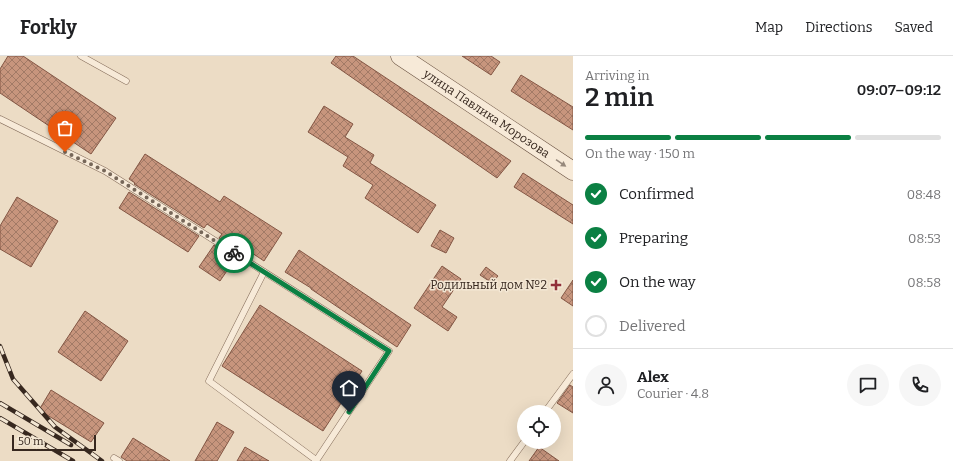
<!DOCTYPE html>
<meta charset="utf-8">
<style>
body{margin:0;font-family:Bitter,serif;background:#f6f6f6;color:#202124;height:100vh;display:flex;flex-direction:column;font-size:15px;white-space:nowrap}
*{box-sizing:border-box;margin:0}
p{font-size:13px;color:#757577}
.icon{flex:none;width:22px;height:22px;fill:none;stroke:currentColor;stroke-width:2;stroke-linecap:round;stroke-linejoin:round}
.map{position:relative;flex:1;overflow:hidden}
.side{display:flex;flex-direction:column;background:#fff;width:380px}
.side>*{flex:none}
.fabs{position:absolute;left:517px;top:349px;display:grid;gap:8px}
.fabs a{display:grid;place-items:center;width:44px;height:44px;border-radius:50%;background:#fff;box-shadow:0 4px 16px #0002;font-size:20px}
.scale{position:absolute;left:12px;bottom:10px;width:84px;box-sizing:border-box;padding-left:4px;border:2px solid #37281f;border-top:0;font-size:11px;line-height:14px;white-space:nowrap;color:#37281f;-webkit-text-stroke:3px #f3e7d4;paint-order:stroke}
.pin{position:absolute;display:grid;place-items:center;width:34px;height:34px;color:#fff;margin:-41px -17px;border-radius:50% 50% 50% 0;rotate:-45deg;box-shadow:0 0 4px #0007}
.pin .icon{rotate:45deg}
.courier{position:absolute;display:grid;place-items:center;width:40px;height:40px;margin:-20px;border:3px solid #0b8043;border-radius:50%;background:#fff;color:#222;box-shadow:0 1px 5px #0007}
.summary em{font-style:normal;font-weight:600}
.summary div{display:flex;flex-direction:column-reverse}
.summary{display:flex;align-items:center;justify-content:space-between;height:68px;padding:0 12px}
h1{font-size:26px;font-weight:600;line-height:30px}
.bar{display:grid;grid-template-columns:repeat(4,1fr);gap:6px 4px;align-content:center;height:48px;padding:0 12px}
.bar i{height:5px;border-radius:3px;background:#e0e0e0}
.bar .on{background:#0b8043}
.bar p{grid-column:span 4}
.line{display:flex;align-items:center;gap:10px;padding:0 12px;border-top:1px solid #e0e0e0}
.line div{flex:1}
.round{display:grid;place-items:center;flex:none;width:42px;height:42px;border-radius:21px;background:#f6f6f6}
ol{padding:0 12px;list-style:none}
li{display:flex;align-items:center;gap:12px;height:44px}
li p{margin-inline-start:auto}
li .icon{padding:4px;border-radius:50%;background:#0b8043;color:#fff;stroke-width:4}
li:last-child{color:#757577}
li i{width:22px;height:22px;border:2px solid #e0e0e0;border-radius:50%}
header{display:flex;align-items:center;gap:24px;box-sizing:border-box;height:56px;padding:0 20px;background:#fff;border-bottom:1px solid #e0e0e0}
header strong{font-size:19px}
nav{display:flex;gap:22px;margin-inline-start:auto;font-size:14px}
main{display:flex;flex:1;min-height:0}
.map>svg:first-child{display:block}
</style>
<header>
<strong>Forkly</strong>
<nav><a>Map</a><a>Directions</a><a>Saved</a></nav>
</header>
<main>
<div class="map">
<svg width="573" height="405" viewBox="0 0 573 405">
<defs>
<pattern id="building-cross-hatch" width="8" height="8" patternUnits="userSpaceOnUse"><rect width="8" height="8" fill="#c7957d"/><path d="M0 0l8 8M0 8l8-8" fill="none" stroke="#a27a66"/></pattern>
</defs>
<rect width="100%" height="100%" fill="#ecdcc5"/>
<!-- building -->
<g fill="url(#building-cross-hatch)" stroke="#835644">
<polygon points="8,0 23,0 116,62 91,98 0,37 0,13"/>
<polygon points="336,0 353,0 511,105 497,122 331,7"/>
<polygon points="462,0 491,0 500,6 491,19"/>
<polygon points="521,19 573,51 573,74 511,35"/>
<polygon points="324,50 353,68 345,81 374,99 370,107 436,149 418,177 365,142 373,129 343,110 348,101 308,76"/>
<polygon points="145,98 220,146 224,140 282,177 264,205 243,191 240,195 219,182 222,178 207,168 204,172 134,128 135,127 129,123"/>
<polygon points="523,117 573,149 573,168 514,131"/>
<polygon points="129,136 199,180 188,196 119,152"/>
<polygon points="17,141 58,165 31,211 0,193 0,170"/>
<polygon points="440,174 454,182 446,197 431,190"/>
<polygon points="214,189 235,203 220,225 199,211"/>
<polygon points="299,194 411,269 397,291 311,233 311,232 285,216"/>
<polygon points="442,210 461,223 442,251 457,261 448,275 414,252"/>
<polygon points="486,211 498,220 492,227 480,219"/>
<polygon points="573,224 573,250 561,242"/>
<polygon points="260,249 362,315 323,375 222,310"/>
<polygon points="85,255 128,285 101,325 58,296"/>
<polygon points="570,329 573,331 573,357 557,347"/>
<polygon points="51,334 104,367 91,386 39,354"/>
<polygon points="217,366 234,376 217,405 195,405"/>
<polygon points="133,382 170,405 127,405 121,401"/>
<polygon points="245,391 269,405 237,405"/>
<polygon points="539,391 559,405 529,405"/>
</g>
<g fill="none" stroke-linecap="round" stroke-linejoin="round">
<!-- lane casing -->
<g stroke="#866e5c" stroke-width="7">
<g id="lane">
<polyline points="81,0 126,25"/>
<polyline points="0,63 105,115 389,295 316,405"/>
<polyline points="264,216 209,325 316,404"/>
<polyline points="545,356 573,318"/>
<polyline points="114,402 119,405"/>
<polyline points="510,405 524,386"/>
</g>
</g>
<!-- secondary casing -->
<g stroke="#674f3f" stroke-width="19">
<g id="secondary">
<path id="s1" d="M400 0 573 115"/>
</g>
</g>
<!-- lane -->
<use href="#lane" stroke="#f7ead8" stroke-width="6"/>
<!-- secondary -->
<use href="#secondary" stroke="#f7ead8" stroke-width="18"/>
<!-- rail casing -->
<g stroke="#37281f" stroke-width="4.5">
<g id="rail">
<polyline points="0,290 13,323 55,371 102,405"/>
<polyline points="0,347 71,389"/>
<polyline points="0,362 73,405"/>
</g>
</g>
<!-- rail -->
<use href="#rail" stroke="#f3e7d4" stroke-width="3" stroke-dasharray="9" stroke-linecap="butt"/>
</g>
<!-- one-way arrows -->
<defs><path id="oneway-solid" d="M-6-.8H1V-3.2L6.5 0L1 3.2V.8H-6Z"/></defs>
<use fill="#97897c" href="#oneway-solid" transform="translate(561 107) rotate(34)"/>
<g fill="none" stroke-linecap="round" stroke-linejoin="round">
<!-- done -->
<polyline stroke="#766759" stroke-width="4" stroke-dasharray="0 7.2" points="65,96 105,115 234,197"/>
<!-- route -->
<polyline stroke="#0b8043" stroke-width="5" points="234,197 389,295 349,356"/>
</g>
<!-- markers -->
<path fill="#91303a" stroke="#f3e7d4" stroke-width="1.5" d="M554 223h4v4h4v4h-4v4h-4v-4h-4v-4h4z"/>
<g text-anchor="middle" dominant-baseline="central" stroke-width="3" stroke-linejoin="round" paint-order="stroke">
<!-- street labels -->
<g font-size="12" fill="#37281f" stroke="#f3e7d4">
<text stroke="none"><textPath href="#s1" startOffset="104">улица Павлика Морозова</textPath></text>
</g>
<!-- poi labels -->
<g font-size="12" fill="#37281f" stroke="#f3e7d4" text-anchor="end">
<text x="547" y="229">Родильный дом №2</text>
</g>
</g>
</svg>
<div class="fabs">
<a><svg class="icon" aria-label="locate" viewBox="0 0 24 24"><circle cx="12" cy="12" r="6"/><path d="M12 2v4M12 18v4M2 12h4M18 12h4"/></svg></a>
</div>
<div class="scale">50 m</div>
<div class="pin" style="left:65px;top:96px;background:#ea580c"><svg class="icon" aria-label="bag" viewBox="0 0 24 24"><path d="M5 8h14l-1 12H6zM9 8a3 3 0 0 1 6 0"/></svg></div>
<div class="pin" style="left:349px;top:356px;background:#1f2937"><svg class="icon" aria-label="home" viewBox="0 0 24 24"><path d="M3 11l9-7 9 7M6 9v11h12V9"/></svg></div>
<div class="courier" style="left:234px;top:197px"><svg class="icon" aria-label="bike" viewBox="0 0 24 24"><circle cx="6" cy="16" r="4"/><circle cx="18" cy="16" r="4"/><path d="M6 16l4-8h5l3 8M10 8l3 8H6M13 5h3"/></svg></div>
</div>
<section class="side">
<div class="summary"><div><h1>2 min</h1><p>Arriving in</p></div><em>09:07–09:12</em></div>
<div class="bar"><i class="on"></i><i class="on"></i><i class="on"></i><i></i><p>On the way · 150 m</p></div>
<ol>
<li><svg class="icon" aria-label="check" viewBox="0 0 24 24"><path d="M5 12l5 5 9-10"/></svg>Confirmed<p>08:48</p></li>
<li><svg class="icon" aria-label="check" viewBox="0 0 24 24"><path d="M5 12l5 5 9-10"/></svg>Preparing<p>08:53</p></li>
<li><svg class="icon" aria-label="check" viewBox="0 0 24 24"><path d="M5 12l5 5 9-10"/></svg>On the way<p>08:58</p></li>
<li><i></i>Delivered</li>
</ol>
<div class="line" style="height:72px"><a class="round"><svg class="icon" aria-label="person" viewBox="0 0 24 24"><circle cx="12" cy="8" r="4"/><path d="M4 21q1-7 8-7t8 7"/></svg></a><div><b>Alex</b><p>Courier · 4.8</p></div><a class="round"><svg class="icon" aria-label="chat" viewBox="0 0 24 24"><path d="M4 5h16v11H9l-5 4z"/></svg></a><a class="round"><svg class="icon" aria-label="phone" viewBox="0 0 24 24"><path d="M5 4h4l2 5-3 2q2 4 5 5l2-3 5 2v4C11 20 4 13 5 4z"/></svg></a></div>
</section>
</main>
